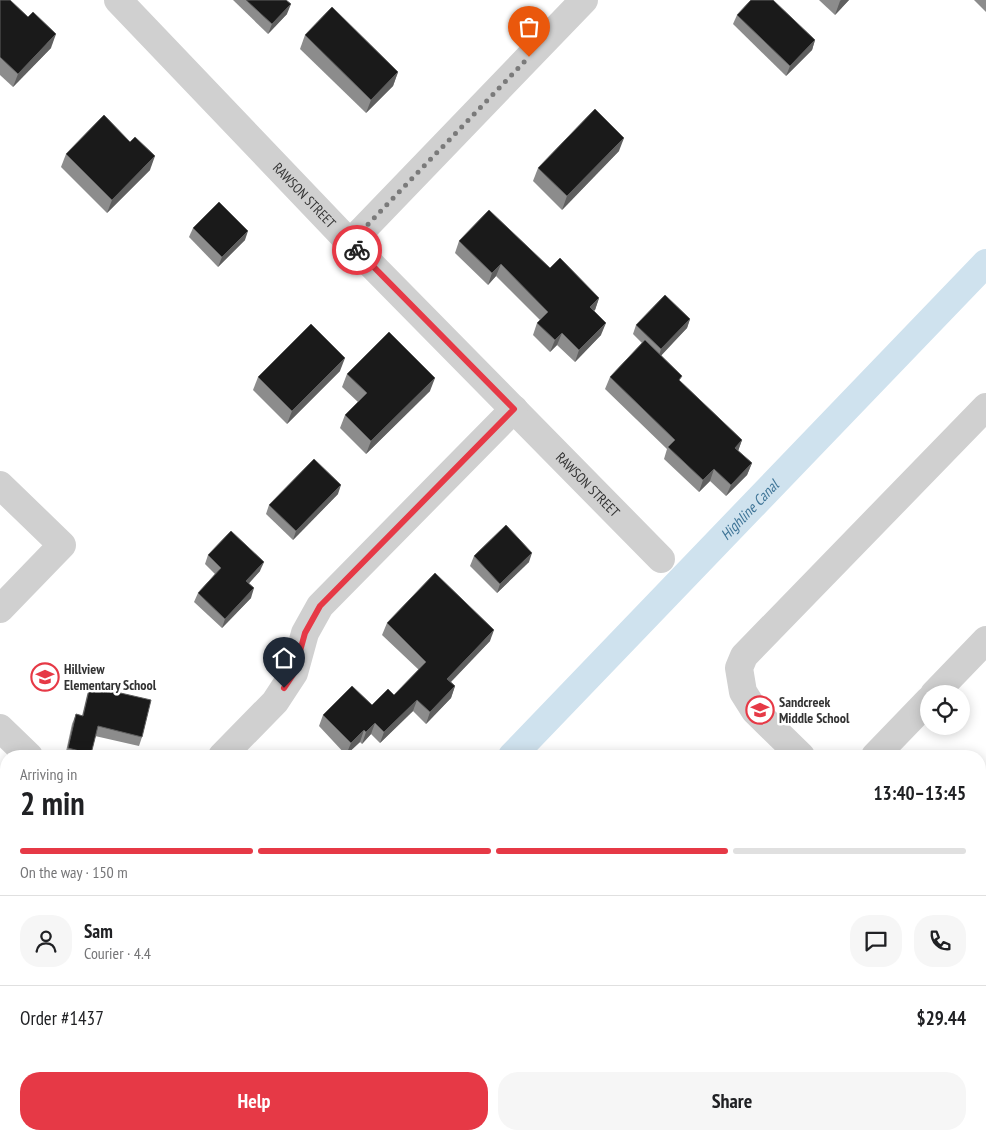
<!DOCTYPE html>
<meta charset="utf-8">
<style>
body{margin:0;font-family:"PT Sans Narrow",sans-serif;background:#f6f6f6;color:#202124;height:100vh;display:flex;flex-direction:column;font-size:19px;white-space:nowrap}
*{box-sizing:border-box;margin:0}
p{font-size:16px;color:#757577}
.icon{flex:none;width:28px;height:28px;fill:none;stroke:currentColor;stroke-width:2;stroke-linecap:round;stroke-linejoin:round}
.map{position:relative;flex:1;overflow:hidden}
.drawer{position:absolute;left:0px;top:750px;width:986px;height:390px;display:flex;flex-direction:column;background:#fff;border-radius:20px 20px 0 0;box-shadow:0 2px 12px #0003}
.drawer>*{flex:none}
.controls{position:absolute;left:920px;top:685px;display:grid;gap:10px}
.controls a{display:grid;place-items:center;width:50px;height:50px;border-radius:50%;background:#fff;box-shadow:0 2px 12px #0003;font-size:25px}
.pin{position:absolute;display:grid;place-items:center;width:42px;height:42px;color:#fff;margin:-51px -21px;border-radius:50% 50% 50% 0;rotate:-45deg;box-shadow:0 0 5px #0007}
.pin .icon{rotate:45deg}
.courier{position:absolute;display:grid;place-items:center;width:50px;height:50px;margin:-25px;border:4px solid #e63946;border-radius:50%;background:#fff;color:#222;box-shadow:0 1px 6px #0007}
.summary em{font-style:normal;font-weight:700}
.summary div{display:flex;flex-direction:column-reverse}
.summary{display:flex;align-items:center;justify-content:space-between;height:85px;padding:0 20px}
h1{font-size:32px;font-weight:700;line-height:38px}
.bar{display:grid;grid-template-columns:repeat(4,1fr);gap:8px 5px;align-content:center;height:60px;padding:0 20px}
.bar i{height:6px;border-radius:4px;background:#e0e0e0}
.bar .on{background:#e63946}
.bar p{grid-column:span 4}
.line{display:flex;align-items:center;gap:12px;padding:0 20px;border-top:1px solid #e0e0e0}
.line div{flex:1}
.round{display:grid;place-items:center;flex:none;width:52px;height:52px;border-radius:20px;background:#f6f6f6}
.primary-button{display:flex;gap:10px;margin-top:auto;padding:10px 20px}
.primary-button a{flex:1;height:58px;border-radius:20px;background:#e63946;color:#fff;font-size:20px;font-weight:700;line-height:58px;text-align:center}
.primary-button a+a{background:#f6f6f6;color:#202124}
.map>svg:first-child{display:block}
</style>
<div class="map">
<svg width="986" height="1140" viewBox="0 0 986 1140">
<rect width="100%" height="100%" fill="#fff"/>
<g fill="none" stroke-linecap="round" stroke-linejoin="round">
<!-- canal -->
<g stroke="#cfe2ee" stroke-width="28">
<path id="s1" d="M512 756 986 263"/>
<polyline points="715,1134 721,1140"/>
</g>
<!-- minor -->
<g stroke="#d0d0d0" stroke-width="28">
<path id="s2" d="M118 0 350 243 661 559"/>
<polyline points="350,243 584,0"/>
<polyline points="0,485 62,545 0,609"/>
<polyline points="934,694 986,640"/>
<polyline points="0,728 29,756"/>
<polyline points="222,756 275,702 294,673 305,633 320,606 514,409"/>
<polyline points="801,756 755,711 743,692 739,668 744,656 986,407"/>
<polyline points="875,756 929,700"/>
<polyline points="380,1134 387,1140"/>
</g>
</g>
<!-- wall -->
<g fill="#8c8c8c">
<polygon points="0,0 51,48 13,87 0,75"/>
<polygon points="233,0 286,0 287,14 268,34"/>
<polygon points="819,0 849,0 835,15"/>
<polygon points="974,0 986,0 986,12"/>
<polygon points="737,15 815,40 812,50 786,76 733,24"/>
<polygon points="305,35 398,72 393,86 366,113 300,49"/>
<polygon points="619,151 562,210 533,181 538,168"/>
<polygon points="66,154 150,170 107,213 61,167"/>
<polygon points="193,228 245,240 218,267 189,237"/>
<polygon points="459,241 550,268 599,298 595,310 593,311 601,335 575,362 557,345 550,352 533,335 537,323 540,320 496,276 488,285 455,253"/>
<polygon points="690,319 687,328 661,355 680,381 742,440 738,451 752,463 747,475 726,496 710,481 699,492 664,459 667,449 605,389 610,377 642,343 633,334 636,325"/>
<polygon points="340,371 287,424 253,390 258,377"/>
<polygon points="347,374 430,391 366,454 340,428 345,415 358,402 342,387"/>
<polygon points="338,494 293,540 266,514 269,505"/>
<polygon points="208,555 260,571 249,583 251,598 222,628 194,602 198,593 215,574 205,564"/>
<polygon points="474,556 529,562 497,593 470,566"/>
<polygon points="387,623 490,641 451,682 455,686 451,698 426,724 413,711 380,743 371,734 362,744 360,742 346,755 319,726 323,715 372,705 394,695 419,670 382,635"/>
<polygon points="90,686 142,737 139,746 95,736 90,756 65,756 72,724 76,714 82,716 87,695"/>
<polygon points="6,808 6,899 0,893 0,875 6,868 0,862 0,814"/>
<polygon points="480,1134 487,1134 484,1137"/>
<polygon points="494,1134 588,1134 595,1140 501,1140"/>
</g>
<!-- shaded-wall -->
<g fill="#5f5f5f">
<polygon points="841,0 849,0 835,15 840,1"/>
<polygon points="291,4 287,14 268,34 272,24"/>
<polygon points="56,34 51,48 13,87 18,74"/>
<polygon points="815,40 812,50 786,76 790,66"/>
<polygon points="398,72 393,86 366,113 371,100"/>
<polygon points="624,138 619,151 562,210 567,196"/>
<polygon points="155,156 150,170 107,213 112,200"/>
<polygon points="248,231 245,240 218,267 222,257"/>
<polygon points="501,264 496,276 488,285 492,273"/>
<polygon points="599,298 595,310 585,319 590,307"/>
<polygon points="690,319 687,328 658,359 661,349"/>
<polygon points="606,323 601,335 575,362 579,350"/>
<polygon points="562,333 557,345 550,352 555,340"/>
<polygon points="345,358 340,371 287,424 292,411"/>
<polygon points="435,378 430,391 366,454 371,441"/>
<polygon points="742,440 738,451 735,448"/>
<polygon points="752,463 747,475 726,496 731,485"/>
<polygon points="714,469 710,481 699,492 703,480"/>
<polygon points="341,485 338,494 293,540 296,531"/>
<polygon points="532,553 529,562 497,593 500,584"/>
<polygon points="264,562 260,571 243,590 246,581"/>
<polygon points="254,588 251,598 222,628 225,619"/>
<polygon points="494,630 490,641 443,690 447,679"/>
<polygon points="455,686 451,698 426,724 430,712"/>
<polygon points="417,700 413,711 380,743 384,732"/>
<polygon points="375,723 371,734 362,744 366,732"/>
<polygon points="364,730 360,742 346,755 351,743"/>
<polygon points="986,1054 986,1065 980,1071 980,1060"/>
<polygon points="26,1134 30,1134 26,1140 17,1140"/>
</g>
<!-- building -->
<g fill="#1a1a1a" stroke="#5f5f5f">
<polygon points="0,0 10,0 28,17 33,12 56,34 18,74 0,57"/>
<polygon points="246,0 286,0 291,4 272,24"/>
<polygon points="751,0 773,0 815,40 790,66 737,15"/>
<polygon points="332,7 398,72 371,100 305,35"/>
<polygon points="595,109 624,138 567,196 538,168"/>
<polygon points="104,115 130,142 135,137 155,156 112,200 66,154"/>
<polygon points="219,202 248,231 222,257 193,228"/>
<polygon points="489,210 550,268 560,258 599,298 590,307 606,323 579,350 562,333 555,340 537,323 548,312 501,264 492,273 459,241"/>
<polygon points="665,295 690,319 661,349 636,325"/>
<polygon points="311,324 345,358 292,411 258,377"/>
<polygon points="389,332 435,378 371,441 345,415 367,393 347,374"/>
<polygon points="645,340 682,376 679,380 742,440 735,448 752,463 731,485 714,469 703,480 668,447 675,440 610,377"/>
<polygon points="314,459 341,485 296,531 269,505"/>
<polygon points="506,525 532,553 500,584 474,556"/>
<polygon points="231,531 264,562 246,581 254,588 225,619 198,593 221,568 208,555"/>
<polygon points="435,573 494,630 447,679 455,686 430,712 417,700 384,732 375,723 366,732 364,730 351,743 323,715 352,686 372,705 388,689 394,695 426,662 387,623"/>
<polygon points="90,686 151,700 142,737 98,726 91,754 68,748 76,714 83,716"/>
<polygon points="986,778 986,1054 980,1060 980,784"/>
<polygon points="6,808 6,856 0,850 0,814"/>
<polygon points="6,868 6,887 0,880 0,875"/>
<polygon points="0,1068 6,1069 6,1134 26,1134 17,1140 0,1140"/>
<polygon points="238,1134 304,1134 308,1138 306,1140 235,1140 234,1139"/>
<polygon points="509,1134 588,1134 595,1140 516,1140"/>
<polygon points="626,1134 665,1134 672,1140 620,1140"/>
</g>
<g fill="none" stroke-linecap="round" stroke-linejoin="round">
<!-- done -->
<polyline stroke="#7a7a7a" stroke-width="5" stroke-dasharray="0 9" points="357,250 350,243 529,57"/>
<!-- route -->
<polyline stroke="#e63946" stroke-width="6" points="284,688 294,673 305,633 320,606 514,409 357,250"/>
</g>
<!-- icons -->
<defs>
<g id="school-ring" transform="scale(1.4375)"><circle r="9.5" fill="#fff" stroke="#e63946" stroke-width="1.5"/><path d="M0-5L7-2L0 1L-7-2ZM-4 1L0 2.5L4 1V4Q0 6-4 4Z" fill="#e63946"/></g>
</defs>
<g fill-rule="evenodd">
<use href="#school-ring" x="45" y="677"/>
<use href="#school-ring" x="760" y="710"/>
</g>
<g text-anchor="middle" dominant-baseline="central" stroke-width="5" stroke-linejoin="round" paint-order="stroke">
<!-- street labels -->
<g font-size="14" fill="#333" stroke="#fff">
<text stroke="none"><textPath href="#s2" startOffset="270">RAWSON STREET</textPath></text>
<text stroke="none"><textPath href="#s2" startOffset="675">RAWSON STREET</textPath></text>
</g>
<!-- poi labels -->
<g font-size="14" font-weight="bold" fill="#333" stroke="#fff" text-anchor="start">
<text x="64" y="669">Hillview<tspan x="64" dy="16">Elementary School</tspan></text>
<text x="779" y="702">Sandcreek<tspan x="779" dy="16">Middle School</tspan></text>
</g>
<!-- water labels -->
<g font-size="15" font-style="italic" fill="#3f7597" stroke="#fff">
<text stroke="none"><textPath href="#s1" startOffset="342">Highline Canal</textPath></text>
</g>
</g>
</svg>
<div class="controls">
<a><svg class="icon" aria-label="locate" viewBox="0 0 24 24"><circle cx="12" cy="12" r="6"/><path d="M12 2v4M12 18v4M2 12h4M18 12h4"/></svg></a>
</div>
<div class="pin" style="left:529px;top:57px;background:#ea580c"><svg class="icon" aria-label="bag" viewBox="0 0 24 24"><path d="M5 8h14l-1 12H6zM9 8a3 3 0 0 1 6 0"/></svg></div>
<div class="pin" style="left:284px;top:688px;background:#1f2937"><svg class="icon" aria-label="home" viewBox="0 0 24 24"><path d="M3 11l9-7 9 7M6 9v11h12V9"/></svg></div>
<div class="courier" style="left:357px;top:250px"><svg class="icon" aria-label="bike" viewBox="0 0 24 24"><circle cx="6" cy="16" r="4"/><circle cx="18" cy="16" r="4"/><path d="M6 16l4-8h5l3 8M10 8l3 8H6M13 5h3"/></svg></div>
<section class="drawer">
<div class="summary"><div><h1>2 min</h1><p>Arriving in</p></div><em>13:40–13:45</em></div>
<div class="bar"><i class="on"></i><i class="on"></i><i class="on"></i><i></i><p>On the way · 150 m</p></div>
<div class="line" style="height:90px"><a class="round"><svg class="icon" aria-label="person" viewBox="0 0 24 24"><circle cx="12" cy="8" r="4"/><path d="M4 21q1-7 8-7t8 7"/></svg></a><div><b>Sam</b><p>Courier · 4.4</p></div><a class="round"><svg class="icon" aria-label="chat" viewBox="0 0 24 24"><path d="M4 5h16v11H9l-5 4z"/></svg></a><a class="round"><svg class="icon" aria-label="phone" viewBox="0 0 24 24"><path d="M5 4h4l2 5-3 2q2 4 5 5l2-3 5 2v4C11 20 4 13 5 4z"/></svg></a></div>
<div class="line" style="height:65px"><div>Order #1437</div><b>$29.44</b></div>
<div class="primary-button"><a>Help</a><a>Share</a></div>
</section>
</div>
